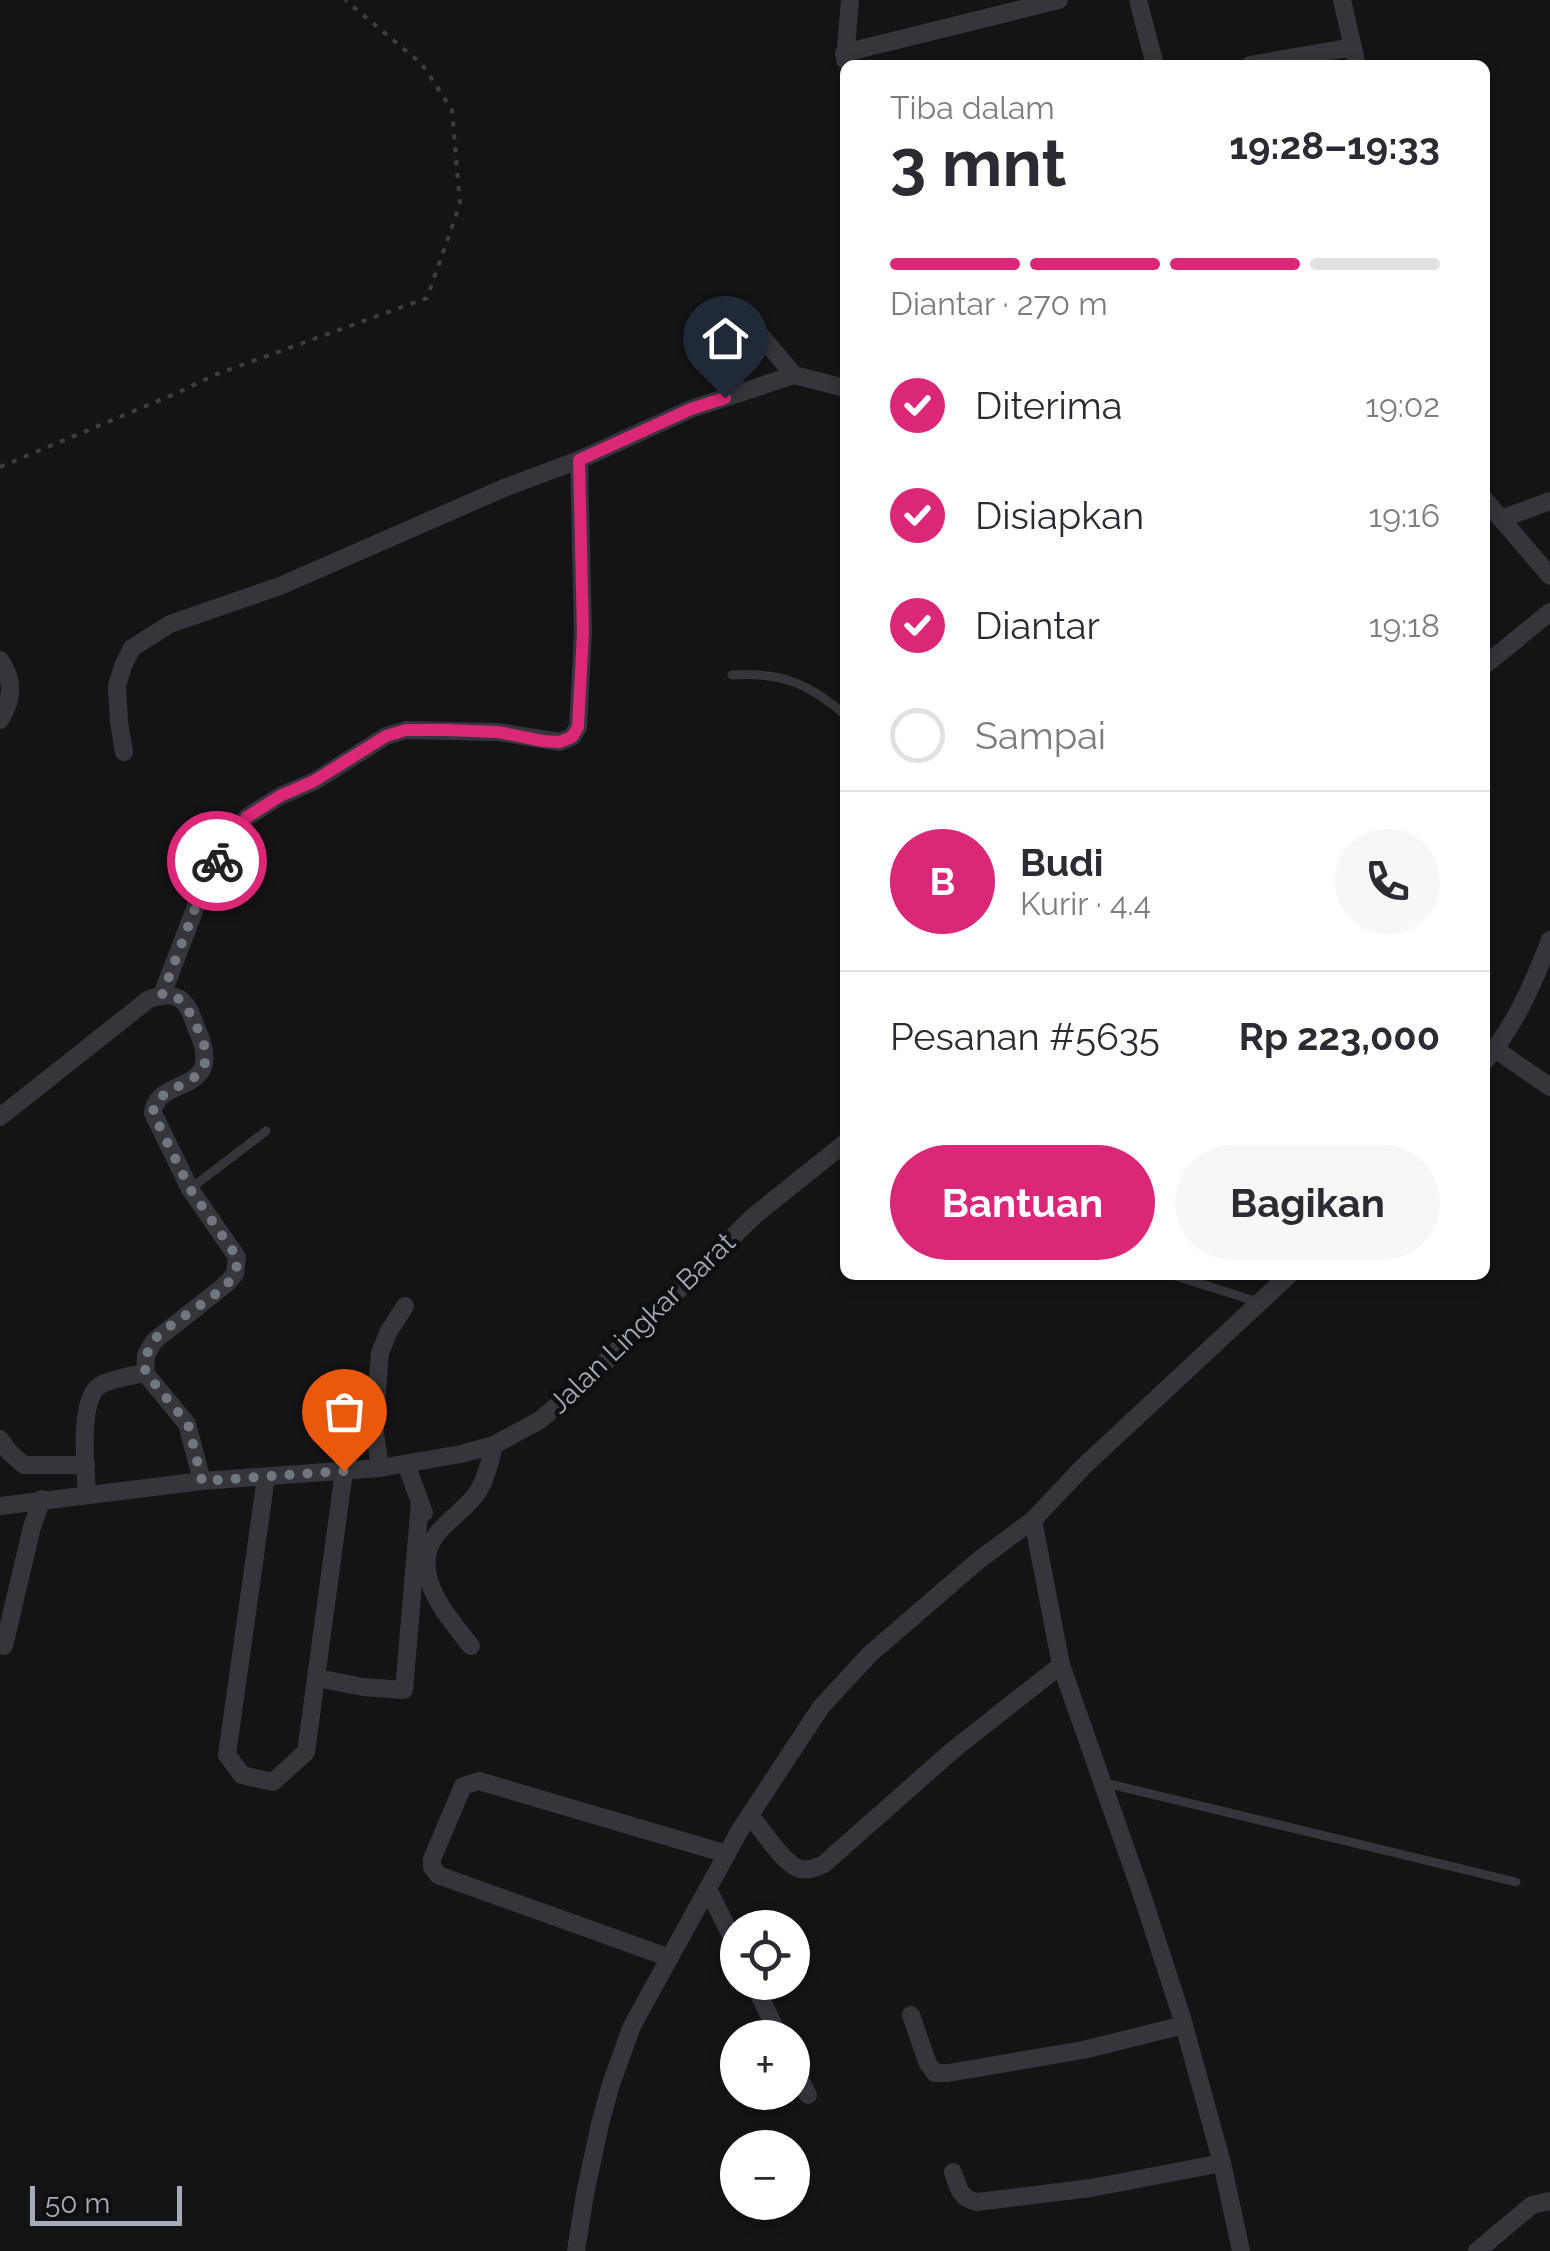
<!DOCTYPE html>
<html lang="id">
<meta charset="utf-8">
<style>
body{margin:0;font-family:Raleway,sans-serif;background:#f7f7f7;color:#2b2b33;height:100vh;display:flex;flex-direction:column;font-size:38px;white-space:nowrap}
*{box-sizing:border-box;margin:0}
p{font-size:32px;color:#7c7c81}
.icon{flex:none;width:55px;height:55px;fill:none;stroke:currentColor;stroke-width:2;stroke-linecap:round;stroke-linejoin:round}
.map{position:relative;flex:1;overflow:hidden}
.sheet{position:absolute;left:840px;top:60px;width:650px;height:1220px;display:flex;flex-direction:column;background:#fff;border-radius:15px;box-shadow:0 5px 15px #0003}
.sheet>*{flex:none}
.tools{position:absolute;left:720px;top:1910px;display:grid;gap:20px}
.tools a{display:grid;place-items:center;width:90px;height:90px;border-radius:50%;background:#fff;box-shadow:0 5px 15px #0003;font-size:50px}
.scale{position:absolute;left:30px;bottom:25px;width:152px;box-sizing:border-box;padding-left:10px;border:5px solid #a5acb7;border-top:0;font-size:28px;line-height:35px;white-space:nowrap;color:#a5acb7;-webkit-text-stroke:8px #0f0f11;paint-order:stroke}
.pin{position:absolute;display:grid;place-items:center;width:85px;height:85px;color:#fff;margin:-102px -42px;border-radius:50% 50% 50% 0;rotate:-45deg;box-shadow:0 0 10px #0007}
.pin .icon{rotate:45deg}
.courier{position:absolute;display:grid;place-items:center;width:100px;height:100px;margin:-50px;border:8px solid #db2777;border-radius:50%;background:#fff;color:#222;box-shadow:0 2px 12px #0007}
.overview em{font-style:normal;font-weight:700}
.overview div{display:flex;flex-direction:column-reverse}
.overview{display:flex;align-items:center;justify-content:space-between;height:170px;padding:0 50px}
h1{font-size:65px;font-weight:700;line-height:75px}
.bar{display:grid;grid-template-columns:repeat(4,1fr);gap:15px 10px;align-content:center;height:120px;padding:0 50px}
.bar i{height:12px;border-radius:8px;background:#e1e1e2}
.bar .active{background:#db2777}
.bar p{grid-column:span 4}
.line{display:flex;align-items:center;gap:25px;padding:0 50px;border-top:2px solid #e1e1e2}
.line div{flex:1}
.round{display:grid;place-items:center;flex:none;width:105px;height:105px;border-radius:52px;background:#f7f7f7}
ol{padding:0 50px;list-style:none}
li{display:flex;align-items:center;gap:30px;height:110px}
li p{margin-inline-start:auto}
li .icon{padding:10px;border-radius:50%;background:#db2777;color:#fff;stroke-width:4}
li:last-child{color:#7c7c81}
li i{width:55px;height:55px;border:5px solid #e1e1e2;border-radius:50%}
.primary-button{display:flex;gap:20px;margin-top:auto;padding:20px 50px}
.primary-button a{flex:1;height:115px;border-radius:60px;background:#db2777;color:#fff;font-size:40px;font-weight:700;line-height:115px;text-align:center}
.primary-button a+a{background:#f7f7f7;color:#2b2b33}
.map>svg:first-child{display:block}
</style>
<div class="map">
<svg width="1550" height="2251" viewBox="0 0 1550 2251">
<rect width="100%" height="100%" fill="#141416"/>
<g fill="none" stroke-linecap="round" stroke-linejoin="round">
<!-- path -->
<polyline stroke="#3b3e42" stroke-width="4" stroke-dasharray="5 8" stroke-linecap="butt" points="0,467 177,393 217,374 427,298 460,204 452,110 422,64 345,0"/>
<!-- service -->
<g stroke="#35363b" stroke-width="9">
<path d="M732 675C780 672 809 683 845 715"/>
<polyline points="190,1189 266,1131"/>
<polyline points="1173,1275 1258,1302"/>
<polyline points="1101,1782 1516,1882"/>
</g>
<!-- minor -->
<g stroke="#35363b" stroke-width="18">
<polyline points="1138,0 1155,65"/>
<polyline points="1342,0 1357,65"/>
<polyline points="844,53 1059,0"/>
<polyline points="845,60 850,0"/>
<polyline points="1250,65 1353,47"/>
<polyline points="750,323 794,375 845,388"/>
<polyline points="1485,500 1550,576"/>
<polyline points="1501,519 1550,501"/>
<path d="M0 660C14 680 13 700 0 720"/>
<polyline points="1485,665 1550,612"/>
<polyline points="124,752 119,722 117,686 123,666 132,648 170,624 280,586 504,488 579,460"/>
<polyline points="162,995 204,885 227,844 247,817 280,796 315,781 386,736 406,730 498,732 560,742 572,737 578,727 583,633 579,460 691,409 794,375"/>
<polyline points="1495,1049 1550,1087"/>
<path d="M1485 1061C1515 1026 1534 982 1550 940"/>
<path d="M0 1117 149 999C162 995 177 992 186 1005 191 1011 193 1020 196 1027 229 1098 156 1074 153 1113L190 1189 237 1257 235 1274 225 1285 154 1341 146 1355 145 1373 187 1424 202 1481"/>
<polyline points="0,1439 10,1453 24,1465 86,1465"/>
<polyline points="406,1464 424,1513"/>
<polyline points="380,1468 374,1426 380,1353 388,1333 405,1306"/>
<polyline points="266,1477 227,1755 242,1775 273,1782 306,1752 344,1471"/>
<path d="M87 1494C86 1469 78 1401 99 1386 109 1379 134 1375 145 1373"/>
<polyline points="0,1506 202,1481 380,1468 461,1454 494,1445 540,1420 584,1383 754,1216 845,1143"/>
<polyline points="1033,1520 1061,1665 1142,1895 1182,2018 1222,2163 1241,2251"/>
<polyline points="4,1646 32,1527 42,1499"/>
<path d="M471 1646C448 1617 408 1573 436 1535 448 1519 468 1508 479 1490 487 1476 490 1461 494 1445"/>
<polyline points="317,1678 363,1687 404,1690 420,1502"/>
<path d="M750 1815C761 1828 784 1865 800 1869 808 1871 817 1867 824 1864L953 1750 1061 1665"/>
<polyline points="708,1889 738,1950"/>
<polyline points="670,1958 438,1875 432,1867 432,1859 463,1786 479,1781 727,1854"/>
<polyline points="753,1982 780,2038"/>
<polyline points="911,2015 928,2064 935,2073 948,2073 1083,2050 1184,2025"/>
<polyline points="792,2064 808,2095"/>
<path d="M953 2172C958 2187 960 2199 977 2202L1091 2188 1222 2163"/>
<polyline points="576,2251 585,2194 600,2124 611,2084 632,2026 740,1830 821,1707 870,1654 979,1560 1033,1520 1083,1467 1289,1275"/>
<polyline points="1477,2251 1532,2205 1550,2201"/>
</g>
</g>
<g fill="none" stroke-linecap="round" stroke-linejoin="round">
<!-- done -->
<path stroke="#72777f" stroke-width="10" stroke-dasharray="0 18" d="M217 861 204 885 162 995C181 997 184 1000 191 1016 195 1025 202 1035 204 1045 217 1089 155 1081 153 1113L190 1189 237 1257C237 1261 237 1269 235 1273 225 1295 170 1321 153 1341 146 1351 146 1361 145 1372L188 1424 202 1481 344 1471"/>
<!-- route -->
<polyline stroke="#db2777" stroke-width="12" points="217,861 247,817 280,796 314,781 386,736 406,730 446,730 498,732 543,741 560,742 572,737 578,727 583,633 579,460 691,409 725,398"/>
</g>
<g text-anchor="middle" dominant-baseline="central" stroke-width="9" stroke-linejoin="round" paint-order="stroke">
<!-- street labels -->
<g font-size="28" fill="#a5acb7" stroke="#0f0f11">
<text transform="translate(642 1323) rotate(-44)">Jalan Lingkar Barat</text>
</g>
</g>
</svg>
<div class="tools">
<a><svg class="icon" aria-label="locate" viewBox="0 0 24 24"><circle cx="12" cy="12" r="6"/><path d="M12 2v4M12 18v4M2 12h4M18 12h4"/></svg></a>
<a>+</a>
<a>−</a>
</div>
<div class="scale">50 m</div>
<div class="pin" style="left:344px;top:1471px;background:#ea580c"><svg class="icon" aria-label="bag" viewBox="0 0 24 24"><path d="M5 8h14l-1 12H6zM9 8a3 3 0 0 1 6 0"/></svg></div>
<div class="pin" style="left:725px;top:398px;background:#1f2937"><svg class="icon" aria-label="home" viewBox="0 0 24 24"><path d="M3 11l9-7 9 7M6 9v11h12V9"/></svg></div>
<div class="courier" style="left:217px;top:861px"><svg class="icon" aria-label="bike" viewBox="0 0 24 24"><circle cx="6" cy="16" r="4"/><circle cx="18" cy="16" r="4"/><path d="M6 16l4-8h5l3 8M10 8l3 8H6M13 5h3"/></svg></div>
<section class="sheet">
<div class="overview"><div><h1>3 mnt</h1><p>Tiba dalam</p></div><em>19:28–19:33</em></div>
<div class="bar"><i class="active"></i><i class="active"></i><i class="active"></i><i></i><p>Diantar · 270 m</p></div>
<ol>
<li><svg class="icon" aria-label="check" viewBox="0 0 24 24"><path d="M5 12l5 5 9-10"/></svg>Diterima<p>19:02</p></li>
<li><svg class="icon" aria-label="check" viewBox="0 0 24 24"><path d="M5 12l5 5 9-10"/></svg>Disiapkan<p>19:16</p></li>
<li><svg class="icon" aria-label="check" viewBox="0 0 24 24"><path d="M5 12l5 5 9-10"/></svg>Diantar<p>19:18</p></li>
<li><i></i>Sampai</li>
</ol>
<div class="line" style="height:180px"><b class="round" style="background:#db2777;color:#fff">B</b><div><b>Budi</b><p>Kurir · 4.4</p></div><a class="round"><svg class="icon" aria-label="phone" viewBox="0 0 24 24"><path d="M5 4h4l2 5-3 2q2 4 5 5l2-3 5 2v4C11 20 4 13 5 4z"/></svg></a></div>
<div class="line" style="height:130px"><div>Pesanan #5635</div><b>Rp 223,000</b></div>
<div class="primary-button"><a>Bantuan</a><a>Bagikan</a></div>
</section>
</div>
